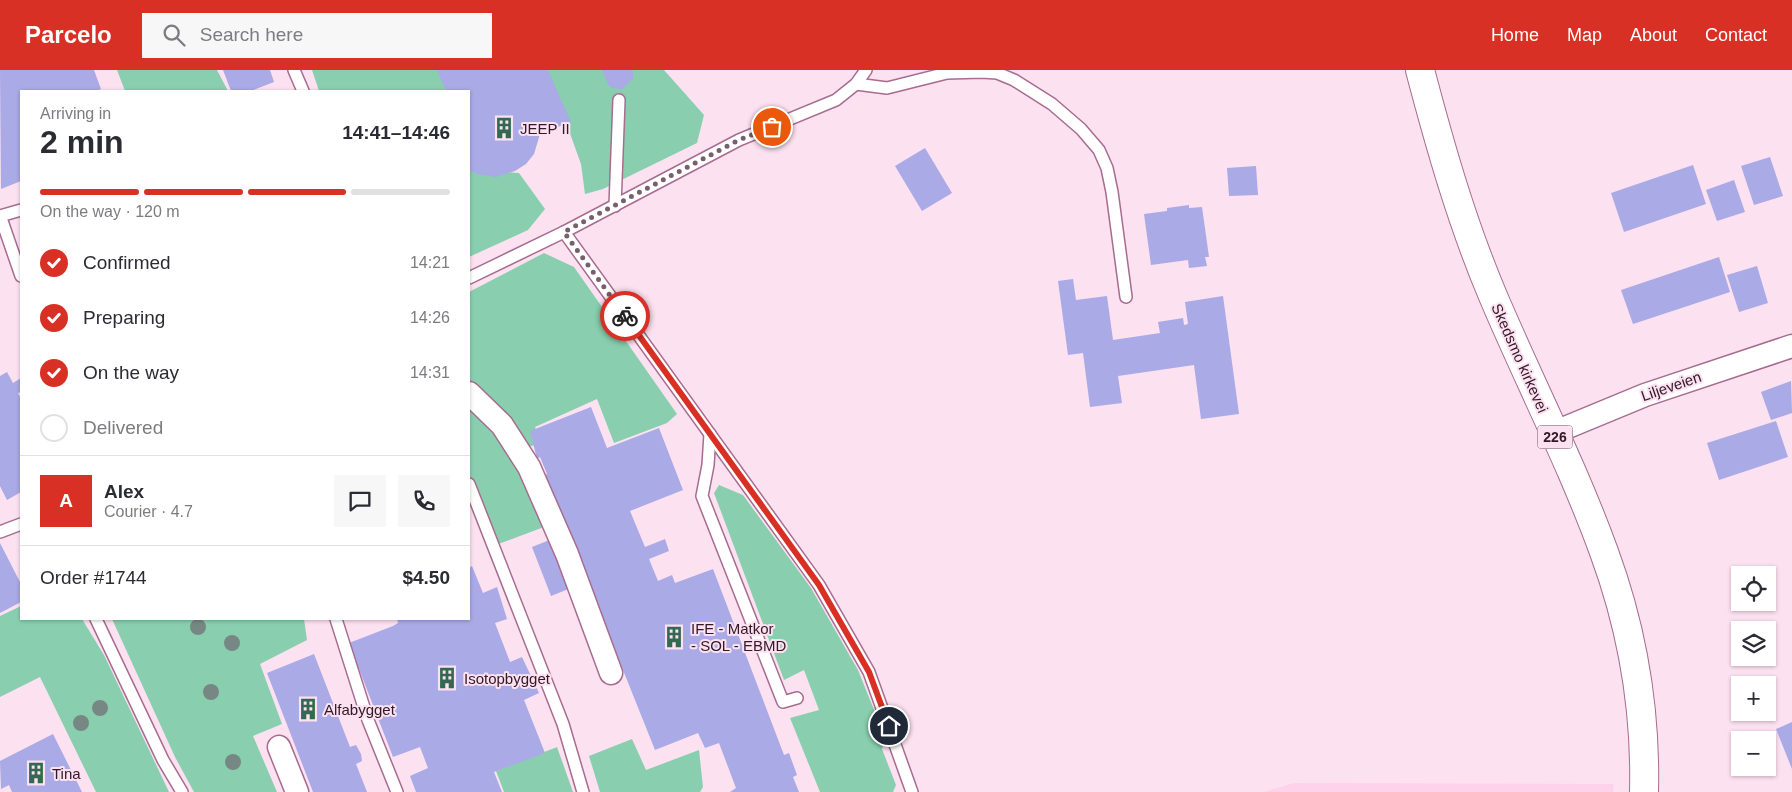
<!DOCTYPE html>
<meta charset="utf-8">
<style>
body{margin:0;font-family:Helvetica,sans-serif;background:#f7f7f7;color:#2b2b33;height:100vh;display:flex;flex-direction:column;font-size:19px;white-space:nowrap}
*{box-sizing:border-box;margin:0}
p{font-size:16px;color:#7c7c81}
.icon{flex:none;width:28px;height:28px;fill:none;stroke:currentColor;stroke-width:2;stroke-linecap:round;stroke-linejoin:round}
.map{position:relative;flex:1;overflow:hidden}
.sheet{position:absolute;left:20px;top:20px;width:450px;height:530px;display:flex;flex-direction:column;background:#fff;border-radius:0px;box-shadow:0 1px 4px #0004}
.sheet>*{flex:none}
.buttons{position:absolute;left:1731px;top:496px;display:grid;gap:10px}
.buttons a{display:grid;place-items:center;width:45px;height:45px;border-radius:0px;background:#fff;box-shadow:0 1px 4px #0004;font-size:25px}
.pin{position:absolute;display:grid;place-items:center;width:42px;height:42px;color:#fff;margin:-21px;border:2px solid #fff;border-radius:50%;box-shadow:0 1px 5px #0007}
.courier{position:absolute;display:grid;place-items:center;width:50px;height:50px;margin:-25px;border:4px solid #d93025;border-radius:50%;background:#fff;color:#222;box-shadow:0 1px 6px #0007}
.overview em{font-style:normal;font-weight:700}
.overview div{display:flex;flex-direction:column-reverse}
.overview{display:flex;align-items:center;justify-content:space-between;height:85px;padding:0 20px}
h1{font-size:32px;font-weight:700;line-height:38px}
.bar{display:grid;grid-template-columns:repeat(4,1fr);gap:8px 5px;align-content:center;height:60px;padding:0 20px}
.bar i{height:6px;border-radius:4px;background:#e1e1e2}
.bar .current{background:#d93025}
.bar p{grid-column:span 4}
.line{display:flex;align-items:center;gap:12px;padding:0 20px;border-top:1px solid #e1e1e2}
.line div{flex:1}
.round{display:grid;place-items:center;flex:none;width:52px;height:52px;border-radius:0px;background:#f7f7f7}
ol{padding:0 20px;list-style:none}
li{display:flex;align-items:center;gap:15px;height:55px}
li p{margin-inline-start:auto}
li .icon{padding:5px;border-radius:50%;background:#d93025;color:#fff;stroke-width:4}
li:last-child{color:#7c7c81}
li i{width:28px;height:28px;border:2px solid #e1e1e2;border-radius:50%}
header{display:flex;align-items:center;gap:30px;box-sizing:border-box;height:70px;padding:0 25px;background:#d93025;color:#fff}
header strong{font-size:24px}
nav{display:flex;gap:28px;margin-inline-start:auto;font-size:18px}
.search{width:350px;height:45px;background:#f7f7f7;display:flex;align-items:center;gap:12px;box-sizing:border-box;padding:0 18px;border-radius:0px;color:#7c7c81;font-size:19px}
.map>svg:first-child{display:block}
</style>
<header>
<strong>Parcelo</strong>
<div class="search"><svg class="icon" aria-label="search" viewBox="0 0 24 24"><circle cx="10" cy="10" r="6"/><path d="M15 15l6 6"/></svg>Search here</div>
<nav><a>Home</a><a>Map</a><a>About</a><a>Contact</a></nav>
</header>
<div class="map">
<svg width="1792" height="722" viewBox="0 0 1792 722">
<rect width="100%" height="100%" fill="#fce1f0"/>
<!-- built -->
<polygon fill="#fed2eb" points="1294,713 1614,714 1613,722 1263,722"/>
<!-- green -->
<g fill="#89cfaf">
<polygon points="117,0 217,0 228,21 125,21"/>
<polygon points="312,0 438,0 447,21 319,21"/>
<polygon points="547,0 664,0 704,45 697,73 603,119 585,124 581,94"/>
<polygon points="469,100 519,103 545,139 528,160 469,187"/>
<polygon points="544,183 574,197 677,344 667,353 614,373 597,329 535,357 541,373 528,377 493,331 469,312 469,222"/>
<polygon points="469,323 502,355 544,457 493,476 469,414"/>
<polygon points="719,415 743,425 811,518 858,600 885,667 882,679 896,715 893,722 820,722 790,648 819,640 804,600 784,610 714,423"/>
<polygon points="21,536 21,549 82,549 104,585 169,722 96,722 40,607 0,627 0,546"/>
<polygon points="112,549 304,549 307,570 260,594 282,654 253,666 277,722 194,722 175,687"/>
<polygon points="632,669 646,700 699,680 703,717 700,722 600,722 589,686"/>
<polygon points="557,677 573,722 504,722 496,701"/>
</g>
<!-- building -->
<g fill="#a9aae6">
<polygon points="0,0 94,0 101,19 96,21 21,21 21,111 1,119"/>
<polygon points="223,0 270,0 274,12 251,21 231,21"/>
<polygon points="437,0 548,0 571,52 540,64 534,84 526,94 515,101 496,107 477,104 469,100 469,21 446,21"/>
<polygon points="602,0 633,0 633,9 622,19 612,18 608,14"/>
<polygon points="925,78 952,123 922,141 895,96"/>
<polygon points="1770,87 1783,126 1754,135 1741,96"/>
<polygon points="1693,95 1706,134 1624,162 1611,123"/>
<polygon points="1256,96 1258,125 1229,126 1227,98"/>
<polygon points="1734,110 1745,142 1717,151 1706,120"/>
<polygon points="1189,135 1189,138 1202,137 1209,187 1205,187 1207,196 1189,198 1188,190 1151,195 1144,144 1167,141 1167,138"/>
<polygon points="1719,187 1730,222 1633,254 1621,220"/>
<polygon points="1757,196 1768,233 1739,242 1727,205"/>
<polygon points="1073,209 1076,230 1107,226 1113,270 1160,263 1158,252 1183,248 1184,255 1188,254 1185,232 1223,226 1239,344 1201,349 1194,295 1118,306 1122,333 1090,337 1083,283 1068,285 1058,211"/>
<polygon points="7,302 13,313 21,308 21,322 18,323 21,329 21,422 7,430 0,416 0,306"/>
<polygon points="1791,311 1792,343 1771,350 1761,322"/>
<polygon points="591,337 607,378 659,358 683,420 630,441 645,477 665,469 669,481 649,489 658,511 672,505 675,513 713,499 784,685 789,683 797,705 793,707 799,722 730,722 736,718 719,673 705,678 698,663 655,680 545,405 547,404 540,387 537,389 530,361"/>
<polygon points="1776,351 1788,387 1719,410 1707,373"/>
<polygon points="552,469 571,518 551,526 532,477"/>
<polygon points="0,473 21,514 21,532 0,543"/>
<polygon points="472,496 483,523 497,517 507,549 495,553 510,592 522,587 539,623 524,630 545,683 494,702 502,722 416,722 410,706 428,698 420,677 393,687 349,573 393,556 398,553 397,549 469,549 469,498"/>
<polygon points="314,584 350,677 356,675 361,684 362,691 356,694 367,722 313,722 267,603"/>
<polygon points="1792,652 1792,699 1776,659"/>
<polygon points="53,664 82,722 12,722 9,715 1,719 0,691"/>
</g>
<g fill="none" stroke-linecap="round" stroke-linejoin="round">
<!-- lane casing -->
<g stroke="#a76c8f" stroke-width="14">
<g id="lane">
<polyline points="294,0 303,21"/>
<polyline points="856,14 887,18 947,3 982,2 997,3 1014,10 1052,34 1081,59 1099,80 1107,98 1112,122 1126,227"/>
<polyline points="615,136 619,30"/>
<polyline points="0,146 21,140"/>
<polyline points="1,148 21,206"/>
<polyline points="564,162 819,515 869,602 912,722"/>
<polyline points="469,208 564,162 739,70 836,30 856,14 866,0"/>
<polyline points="710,364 708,395 702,426 783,632 797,628"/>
<polyline points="469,414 563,654 583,722"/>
<polyline points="0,462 21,454"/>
<polyline points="96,549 163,690 182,722"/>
<polyline points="336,549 368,650 397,722"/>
</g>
</g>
<!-- street casing -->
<g stroke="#a76c8f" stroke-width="25">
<g id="street">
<polyline points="469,323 502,355 529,397 567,484 611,603"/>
<polyline points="1553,363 1645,325 1792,276"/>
<polyline points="279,677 297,722"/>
</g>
</g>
<!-- highway casing -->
<g stroke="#a76c8f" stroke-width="30">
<path id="highway" d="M1420 0C1440 76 1462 153 1493 226 1529 311 1572 394 1604 482 1632 558 1646 641 1644 722"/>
</g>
<!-- lane -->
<use href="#lane" stroke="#fff" stroke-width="11"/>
<!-- street -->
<use href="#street" stroke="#fff" stroke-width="22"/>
<!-- highway -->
<use href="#highway" stroke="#fff" stroke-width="28"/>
</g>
<!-- trees -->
<g fill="#778884">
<circle cx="198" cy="557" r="8"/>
<circle cx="232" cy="573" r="8"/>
<circle cx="211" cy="622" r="8"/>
<circle cx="100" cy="638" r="8"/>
<circle cx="81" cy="653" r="8"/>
<circle cx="233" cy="692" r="8"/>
</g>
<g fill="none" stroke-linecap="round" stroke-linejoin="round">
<!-- done -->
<polyline stroke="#785f6d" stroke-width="5" stroke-dasharray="0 9" points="625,246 564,162 739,70 772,57"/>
<!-- route -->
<polyline stroke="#d93025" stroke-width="6" points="625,246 819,515 869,602 889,656"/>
</g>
<!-- icons -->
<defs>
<g id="building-bare" transform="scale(1.725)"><path d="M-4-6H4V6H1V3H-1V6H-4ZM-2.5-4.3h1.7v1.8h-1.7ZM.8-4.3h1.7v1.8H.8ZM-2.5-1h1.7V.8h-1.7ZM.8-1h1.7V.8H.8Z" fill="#316951" stroke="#fce1f0" stroke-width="2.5" paint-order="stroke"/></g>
</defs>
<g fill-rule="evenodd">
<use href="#building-bare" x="504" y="58"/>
<use href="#building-bare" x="674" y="567"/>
<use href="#building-bare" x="447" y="608"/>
<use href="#building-bare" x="308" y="639"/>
<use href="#building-bare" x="36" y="703"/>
</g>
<g text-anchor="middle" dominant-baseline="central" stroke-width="4" stroke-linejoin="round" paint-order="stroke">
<!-- shield labels -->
<rect fill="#fce1f0" stroke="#6e5563" stroke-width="1" x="1537.5" y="355.5" width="35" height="23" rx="4"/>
<g font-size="14" font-weight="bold" fill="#311927">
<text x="1555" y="367">226</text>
</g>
<!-- poi labels -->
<g font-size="15" fill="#311927" stroke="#fce1f0" text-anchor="start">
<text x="520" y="58">JEEP II</text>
<text x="691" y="558">IFE - Matkor<tspan x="691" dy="17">- SOL - EBMD</tspan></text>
<text x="464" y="608">Isotopbygget</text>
<text x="324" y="639">Alfabygget</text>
<text x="52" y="703">Tina</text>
</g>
<!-- street labels -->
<g font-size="15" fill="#311927" stroke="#fce1f0">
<text transform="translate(1520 288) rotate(66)">Skedsmo kirkevei</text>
<text transform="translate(1671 316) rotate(-19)">Liljeveien</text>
</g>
</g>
</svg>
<div class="buttons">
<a><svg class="icon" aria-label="locate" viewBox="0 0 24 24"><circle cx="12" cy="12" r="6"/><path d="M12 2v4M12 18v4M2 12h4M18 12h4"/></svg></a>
<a><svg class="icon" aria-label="layers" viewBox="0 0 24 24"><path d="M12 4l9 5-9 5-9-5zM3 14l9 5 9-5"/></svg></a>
<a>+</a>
<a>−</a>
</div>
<div class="pin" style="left:772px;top:57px;background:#ea580c"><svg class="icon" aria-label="bag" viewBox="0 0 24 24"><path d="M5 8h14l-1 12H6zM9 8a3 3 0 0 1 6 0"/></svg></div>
<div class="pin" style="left:889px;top:656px;background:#1f2937"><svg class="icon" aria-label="home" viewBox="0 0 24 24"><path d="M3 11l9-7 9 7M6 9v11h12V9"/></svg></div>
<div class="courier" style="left:625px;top:246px"><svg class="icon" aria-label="bike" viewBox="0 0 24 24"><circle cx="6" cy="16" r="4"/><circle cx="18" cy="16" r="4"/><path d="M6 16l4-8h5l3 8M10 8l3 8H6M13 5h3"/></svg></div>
<section class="sheet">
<div class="overview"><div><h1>2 min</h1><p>Arriving in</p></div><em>14:41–14:46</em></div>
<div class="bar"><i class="current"></i><i class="current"></i><i class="current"></i><i></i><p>On the way · 120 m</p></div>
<ol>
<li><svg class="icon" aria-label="check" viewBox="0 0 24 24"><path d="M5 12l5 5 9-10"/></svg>Confirmed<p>14:21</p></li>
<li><svg class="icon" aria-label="check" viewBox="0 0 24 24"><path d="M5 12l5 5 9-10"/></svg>Preparing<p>14:26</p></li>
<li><svg class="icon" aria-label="check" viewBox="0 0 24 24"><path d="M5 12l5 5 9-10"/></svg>On the way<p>14:31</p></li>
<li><i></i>Delivered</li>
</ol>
<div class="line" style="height:90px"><b class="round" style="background:#d93025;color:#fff">A</b><div><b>Alex</b><p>Courier · 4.7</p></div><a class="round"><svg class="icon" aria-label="chat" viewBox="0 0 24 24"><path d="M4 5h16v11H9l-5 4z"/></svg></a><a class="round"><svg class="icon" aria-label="phone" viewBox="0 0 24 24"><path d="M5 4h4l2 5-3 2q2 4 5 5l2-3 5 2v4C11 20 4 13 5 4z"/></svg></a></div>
<div class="line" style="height:65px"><div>Order #1744</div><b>$4.50</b></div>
</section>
</div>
